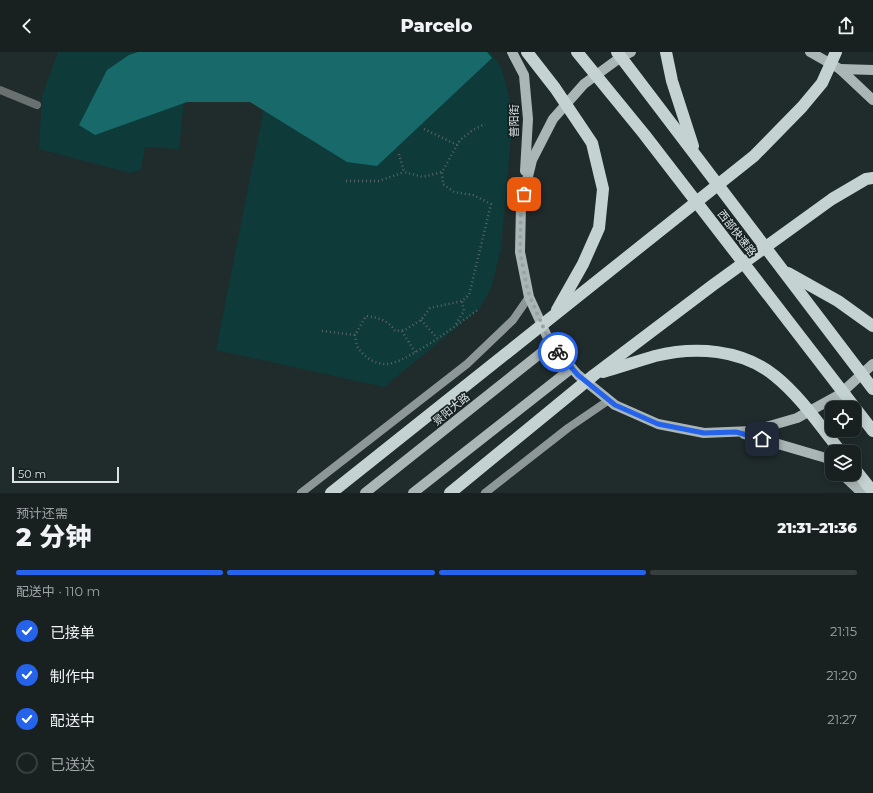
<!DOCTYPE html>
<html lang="zh">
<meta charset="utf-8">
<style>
body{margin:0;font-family:Montserrat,"Noto Sans SC",sans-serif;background:#212829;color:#f1f3f6;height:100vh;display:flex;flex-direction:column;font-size:15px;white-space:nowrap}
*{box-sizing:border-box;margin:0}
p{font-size:13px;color:#9fa3a5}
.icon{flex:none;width:22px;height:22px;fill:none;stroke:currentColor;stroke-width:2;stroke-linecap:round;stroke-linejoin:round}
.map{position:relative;height:441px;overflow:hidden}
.details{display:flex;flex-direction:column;background:#182020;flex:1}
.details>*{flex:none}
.controls{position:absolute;left:825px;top:349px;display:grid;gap:8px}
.controls a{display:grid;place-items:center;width:36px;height:36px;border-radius:8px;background:#182020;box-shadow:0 2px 10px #0003,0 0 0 1px #363e3e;font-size:20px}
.scale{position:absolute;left:12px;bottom:10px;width:107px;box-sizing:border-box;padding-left:4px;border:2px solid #dbe2e1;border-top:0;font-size:11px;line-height:14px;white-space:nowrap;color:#dbe2e1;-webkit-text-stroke:3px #172121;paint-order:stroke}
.pin{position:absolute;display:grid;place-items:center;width:34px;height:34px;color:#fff;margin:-17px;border-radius:8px;box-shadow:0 2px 6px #0006}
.courier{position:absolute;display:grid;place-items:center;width:40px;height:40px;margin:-20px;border:3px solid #2563eb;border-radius:50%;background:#fff;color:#222;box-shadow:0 1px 5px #0007}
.head em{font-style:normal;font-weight:800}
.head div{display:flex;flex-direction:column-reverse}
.head{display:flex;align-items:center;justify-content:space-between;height:68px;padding:0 16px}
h1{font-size:26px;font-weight:800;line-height:30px}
.bar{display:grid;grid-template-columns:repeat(4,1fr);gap:6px 4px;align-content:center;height:48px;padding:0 16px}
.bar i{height:5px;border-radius:3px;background:#363e3e}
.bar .on{background:#2563eb}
.bar p{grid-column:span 4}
ol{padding:0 16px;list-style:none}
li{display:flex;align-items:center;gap:12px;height:44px}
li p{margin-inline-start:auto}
li .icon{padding:4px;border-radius:50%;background:#2563eb;color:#fff;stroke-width:4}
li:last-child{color:#9fa3a5}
li i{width:22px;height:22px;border:2px solid #363e3e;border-radius:50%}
header{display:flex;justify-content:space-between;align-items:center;height:52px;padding:0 16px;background:#182020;font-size:18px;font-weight:800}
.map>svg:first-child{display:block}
</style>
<header><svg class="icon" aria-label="back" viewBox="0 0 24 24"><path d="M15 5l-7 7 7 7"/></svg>Parcelo<svg class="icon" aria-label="share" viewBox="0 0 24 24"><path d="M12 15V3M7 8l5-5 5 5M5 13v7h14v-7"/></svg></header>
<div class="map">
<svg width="873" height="441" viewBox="0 0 873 441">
<rect width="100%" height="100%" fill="#202b2b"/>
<!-- green -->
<polygon fill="#0e3b3a" points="58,0 489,0 501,14 513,61 501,196 491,237 479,257 384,335 216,298 265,51 222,43 184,48 179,97 145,95 141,118 130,121 39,97 42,44"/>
<!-- water -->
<polygon fill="#176a69" points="138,0 487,0 492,6 377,114 347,110 250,50 187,50 95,83 79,73 107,18 129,3"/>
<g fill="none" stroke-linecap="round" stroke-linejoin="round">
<!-- path -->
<g stroke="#5a6464" stroke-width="2.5" stroke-dasharray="1 3" stroke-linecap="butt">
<polyline points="424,77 457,93"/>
<polyline points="399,102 404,120 423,125 442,120"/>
<polyline points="346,129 379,129 404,120"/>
<polyline points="421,268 437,286"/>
<polyline points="456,272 464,259 462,249"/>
<path d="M322 279 355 283 366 264C379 266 388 268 395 279L405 278 421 268 430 256 462 249 469 243 491 152 473 143 454 140 443 132 442 120 460 88 473 78 485 72"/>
<polyline points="402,279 415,300"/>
<path d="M355 283C356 287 356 294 359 297 364 305 375 312 385 312 403 314 462 269 479 257"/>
</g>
<!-- street -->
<polyline stroke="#6a6f6f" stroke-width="8" points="0,38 37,53"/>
<!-- secondary -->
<g stroke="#8e9797" stroke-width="8">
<polyline points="301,441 467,312 513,268 529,245"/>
<polyline points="485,441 568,376 609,348"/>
</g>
<!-- primary -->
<g stroke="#aab6b5" stroke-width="10">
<polyline points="512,0 524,23 528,67 525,119"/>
<polyline points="631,0 621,5 584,32 553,67 532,108 521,153 520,200 529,245 551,293 578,323 615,353 658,372 704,381 752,379 797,366 839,343 873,312"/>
<polyline points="810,0 840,17 873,48"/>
<polyline points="840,17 873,18"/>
<polyline points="744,382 826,406 832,412"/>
<polyline points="842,422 862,441"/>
<polyline points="365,441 551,293"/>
<polyline points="413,441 572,316"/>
</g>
<!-- highway -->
<g stroke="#c4d2d1" stroke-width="12">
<polyline points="527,0 555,36 592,91 603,137 599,176 583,212 557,258"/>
<polyline points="577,0 644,82 873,379"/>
<polyline points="617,0 873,337"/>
<polyline points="666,0 672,29 693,94"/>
<polyline points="788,221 838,249 873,274"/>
<path d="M603 320C620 315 638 309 655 304 695 294 742 297 775 324 801 345 820 374 841 400"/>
<polyline points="854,416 873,440"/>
<polyline points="331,441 754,104 802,55 822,31 836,0"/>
<polyline points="450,441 594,323 713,233 832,147 866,127 873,126"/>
</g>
</g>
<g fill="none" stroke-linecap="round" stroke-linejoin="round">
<!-- done -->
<polyline stroke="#9aa2a1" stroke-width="4" stroke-dasharray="0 7.2" points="524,142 521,154 520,200 527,235 530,245 551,293 558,300"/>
<!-- route -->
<polyline stroke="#2563eb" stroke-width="5" points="558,300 578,323 615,353 658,372 704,381 736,380 762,387"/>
</g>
<g text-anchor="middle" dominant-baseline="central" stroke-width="3.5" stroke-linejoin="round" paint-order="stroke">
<!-- street labels -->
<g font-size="11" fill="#dbe2e1" stroke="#172121">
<text transform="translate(514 69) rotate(-90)">普阳街</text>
<text transform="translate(737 181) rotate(52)">西部快速路</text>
<text transform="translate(451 357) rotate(-39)">景阳大路</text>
</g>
</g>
</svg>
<div class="controls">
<a><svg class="icon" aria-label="locate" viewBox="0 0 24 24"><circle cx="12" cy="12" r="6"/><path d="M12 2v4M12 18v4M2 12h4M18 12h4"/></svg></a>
<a><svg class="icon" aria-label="layers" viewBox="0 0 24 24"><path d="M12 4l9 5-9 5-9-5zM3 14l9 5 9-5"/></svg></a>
</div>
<div class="scale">50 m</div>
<div class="pin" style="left:524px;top:142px;background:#ea580c"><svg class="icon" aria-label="bag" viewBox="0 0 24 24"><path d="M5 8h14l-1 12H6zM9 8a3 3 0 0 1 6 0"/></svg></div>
<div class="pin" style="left:762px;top:387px;background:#1f2937"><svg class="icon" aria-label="home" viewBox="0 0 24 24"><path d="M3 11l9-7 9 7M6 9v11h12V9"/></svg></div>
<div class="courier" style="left:558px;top:300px"><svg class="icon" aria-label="bike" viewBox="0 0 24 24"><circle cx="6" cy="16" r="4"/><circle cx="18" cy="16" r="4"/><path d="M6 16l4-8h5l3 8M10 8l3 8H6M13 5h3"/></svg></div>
</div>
<section class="details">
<div class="head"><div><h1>2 分钟</h1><p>预计还需</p></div><em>21:31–21:36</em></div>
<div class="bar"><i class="on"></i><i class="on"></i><i class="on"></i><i></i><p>配送中 · 110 m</p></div>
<ol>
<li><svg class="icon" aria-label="check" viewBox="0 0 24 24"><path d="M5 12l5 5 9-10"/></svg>已接单<p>21:15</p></li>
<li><svg class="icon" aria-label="check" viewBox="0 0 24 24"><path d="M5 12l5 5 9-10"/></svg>制作中<p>21:20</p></li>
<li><svg class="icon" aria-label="check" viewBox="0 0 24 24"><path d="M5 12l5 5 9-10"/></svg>配送中<p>21:27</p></li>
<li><i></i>已送达</li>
</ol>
</section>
